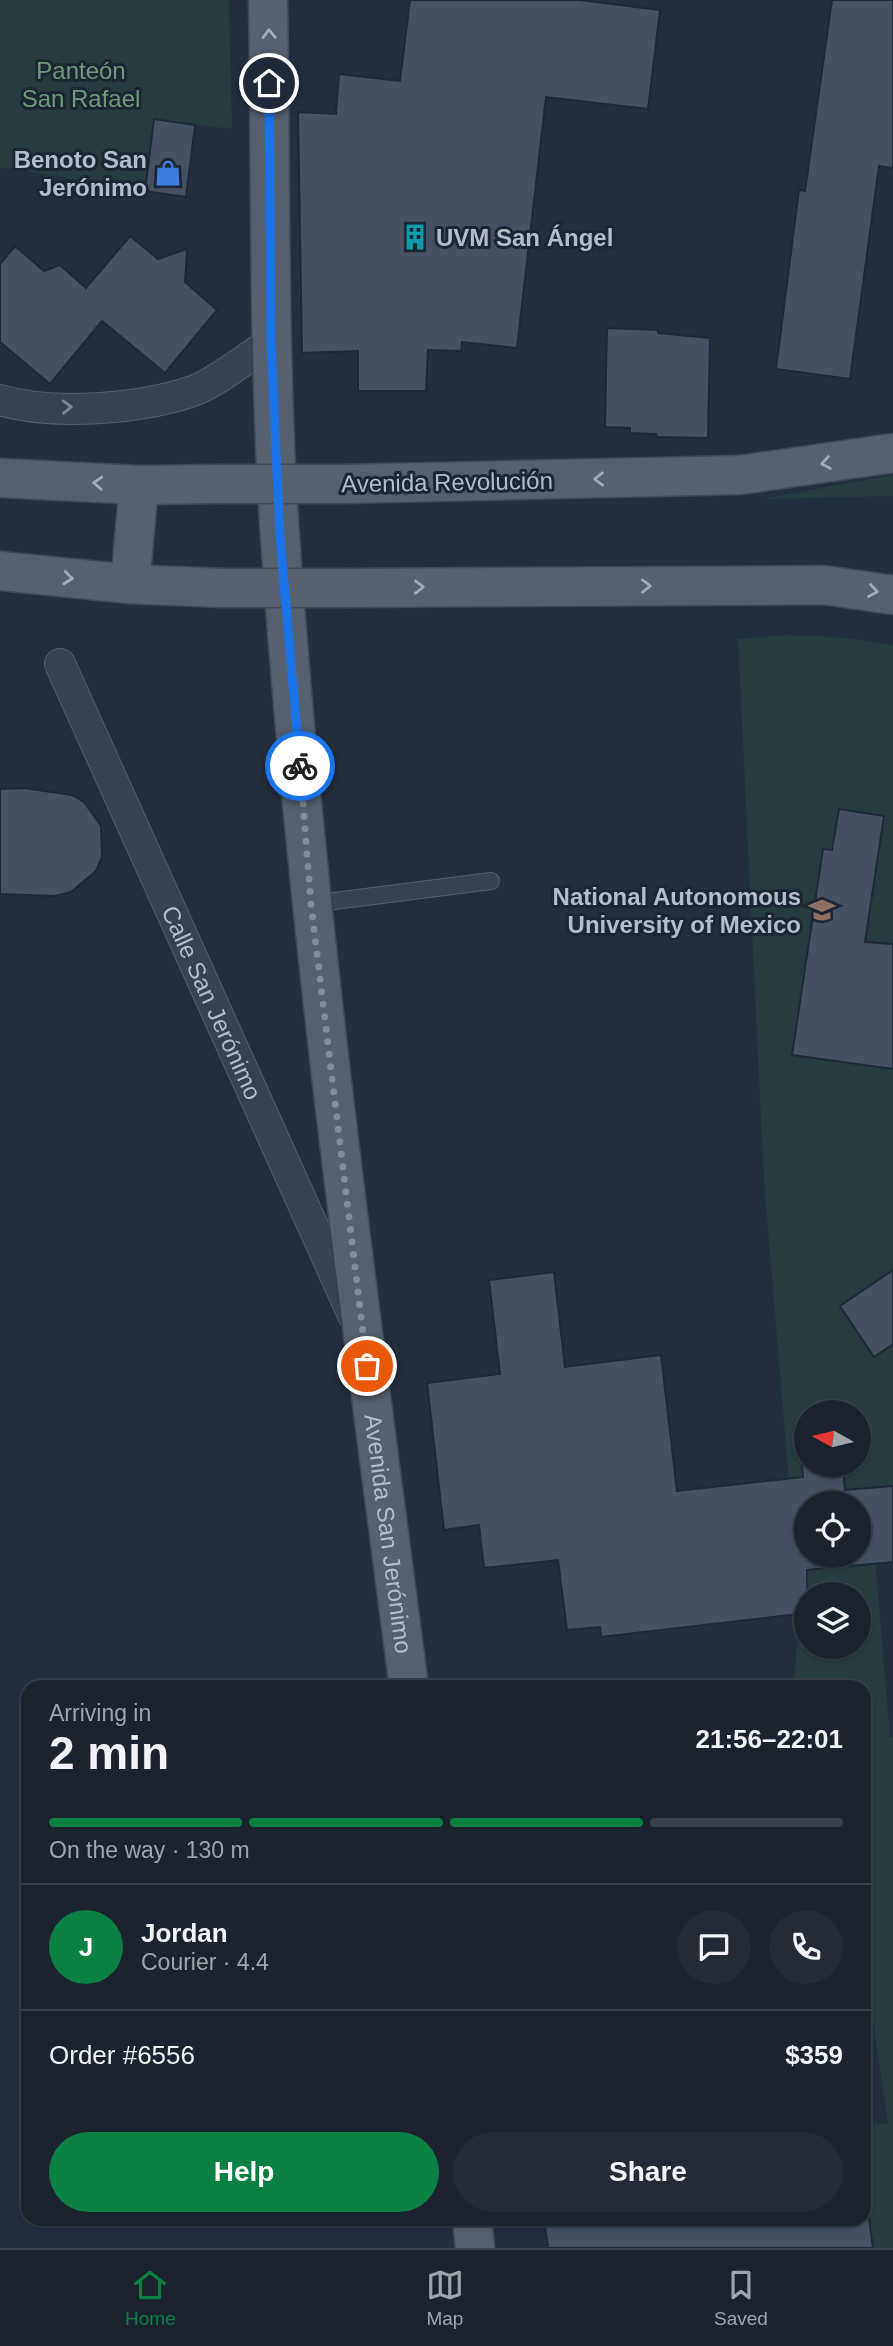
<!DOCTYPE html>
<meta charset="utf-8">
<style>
body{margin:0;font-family:Helvetica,sans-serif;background:#242b36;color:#f1f3f6;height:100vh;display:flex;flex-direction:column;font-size:26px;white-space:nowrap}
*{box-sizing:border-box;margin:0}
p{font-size:23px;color:#a0a4aa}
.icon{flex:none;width:38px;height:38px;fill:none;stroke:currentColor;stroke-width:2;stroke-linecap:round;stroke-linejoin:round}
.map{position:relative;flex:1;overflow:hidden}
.panel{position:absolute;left:21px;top:1680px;width:850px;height:546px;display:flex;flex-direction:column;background:#1b232e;border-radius:21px;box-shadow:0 2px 5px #0004,0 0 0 2px #39404a}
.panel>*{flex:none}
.needle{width:46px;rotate:278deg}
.controls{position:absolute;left:794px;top:1400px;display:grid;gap:14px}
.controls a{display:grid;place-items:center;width:77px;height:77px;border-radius:50%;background:#1b232e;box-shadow:0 2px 5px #0004,0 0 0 2px #39404a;font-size:35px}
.pin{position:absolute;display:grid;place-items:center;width:60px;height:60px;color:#fff;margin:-30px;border:4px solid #fff;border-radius:50%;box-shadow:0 2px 7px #0007}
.courier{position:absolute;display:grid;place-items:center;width:70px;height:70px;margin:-35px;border:5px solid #1a73e8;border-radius:50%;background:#fff;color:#222;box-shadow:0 2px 9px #0007}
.headline em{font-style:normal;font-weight:700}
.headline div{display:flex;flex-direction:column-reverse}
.headline{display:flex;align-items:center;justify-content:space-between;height:119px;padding:0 28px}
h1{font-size:46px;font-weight:700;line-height:52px}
.bar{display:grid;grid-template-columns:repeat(4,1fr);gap:10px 7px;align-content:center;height:84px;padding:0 28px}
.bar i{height:9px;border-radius:5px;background:#39404a}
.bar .selected{background:#0b8043}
.bar p{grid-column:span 4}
.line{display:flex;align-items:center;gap:18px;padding:0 28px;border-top:2px solid #39404a}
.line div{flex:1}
.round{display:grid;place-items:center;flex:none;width:74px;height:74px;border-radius:37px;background:#242b36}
.cta{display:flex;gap:14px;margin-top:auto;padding:14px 28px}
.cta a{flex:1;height:80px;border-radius:42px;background:#0b8043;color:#fff;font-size:28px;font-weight:700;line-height:80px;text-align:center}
.cta a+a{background:#242b36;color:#f1f3f6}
.menu{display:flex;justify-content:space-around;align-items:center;height:98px;border-top:2px solid #39404a;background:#1b232e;font-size:19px;color:#a0a4aa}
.menu a{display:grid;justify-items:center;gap:4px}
.menu .selected{color:#0b8043}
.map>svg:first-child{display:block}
</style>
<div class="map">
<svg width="893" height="2248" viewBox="0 0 893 2248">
<rect width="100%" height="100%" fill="#242f3e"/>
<!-- green -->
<g fill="#263c3f" fill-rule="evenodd">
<polygon points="0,0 229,0 232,129 154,120 145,191 0,167"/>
<polygon points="893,475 893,496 762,499"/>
<path d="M787 635 837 637 893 645V1486L845 1490 843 1465H859V1412H807V1453L801 1454 810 1569 851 1566 850 1556H859L873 1533 890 1737H893V2248H873L864 2187 865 2126 888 2123 871 2008 865 2009 864 1687H793L800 1614 764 1182 738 639ZM807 1594H859V1647H807Z"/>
</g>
<!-- building -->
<g fill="#455162" stroke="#1f2835" stroke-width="2" fill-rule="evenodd">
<polygon points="410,0 579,0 660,10 648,109 546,97 517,348 462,342 461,351 428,350 426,391 358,391 358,351 302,353 298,112 336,114 339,74 400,81"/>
<polygon points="832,0 893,0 893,168 879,166 850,379 776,369 799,190 805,191"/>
<polygon points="154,119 195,125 186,197 145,191"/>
<polygon points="130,236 158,259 187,249 185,282 217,310 165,373 102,321 50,384 0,342 0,264 15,246 44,271 60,265 86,288"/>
<polygon points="607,328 658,330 658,333 710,338 708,438 657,437 656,434 630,433 630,428 605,427"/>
<polygon points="24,788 72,795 84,802 101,826 102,857 96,871 71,892 55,896 0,894 0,789"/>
<polygon points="839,809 884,816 865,942 893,944 893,1069 792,1055 823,849 832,850"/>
<polygon points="893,1270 893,1344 874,1357 840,1306"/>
<path d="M554 1272 565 1367 661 1355 677 1491 803 1477 802 1465H843L845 1490 893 1486V1562L807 1570V1613L601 1637 600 1627 567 1630 558 1560 484 1568 479 1525 444 1530 427 1383 500 1374 489 1280ZM807 1503H859V1556H807Z"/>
<polygon points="544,2219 869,2219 873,2248 548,2248"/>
</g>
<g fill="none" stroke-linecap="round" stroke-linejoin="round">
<!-- service casing -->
<g stroke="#565f6c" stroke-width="18">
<polyline id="service" points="311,904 491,881"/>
</g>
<!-- minor casing -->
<g stroke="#565f6c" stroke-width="32">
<g id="minor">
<path d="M0 400C54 416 140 409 193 391 217 382 249 356 271 342"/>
<path id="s1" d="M60 664 353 1315"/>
</g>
</g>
<!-- primary casing -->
<g stroke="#414a57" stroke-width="41">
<g id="primary">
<path id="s2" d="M268 0C271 179 268 358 280 536 306 921 359 1304 409 1687"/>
<polyline points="0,478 139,485 216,484"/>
<polyline points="345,484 740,475 893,453"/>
<polyline points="0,571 130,584 221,588"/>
<polyline points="130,584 139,485"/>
<polyline points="350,588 824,585 893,595"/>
<polyline points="472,2219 475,2248"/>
</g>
</g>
<!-- service -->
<use href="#service" stroke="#38414e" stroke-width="16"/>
<!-- minor -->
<use href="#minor" stroke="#38414e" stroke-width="30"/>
<!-- primary -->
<use href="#primary" stroke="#56606e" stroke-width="38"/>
<!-- primary-bridge casing -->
<g stroke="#414a57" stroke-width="41" stroke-linecap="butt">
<g id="primary-bridge">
<polyline points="216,484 345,484"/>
<polyline points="221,588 350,588"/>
</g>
</g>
<!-- primary-bridge -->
<use href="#primary-bridge" stroke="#56606e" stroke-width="38"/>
</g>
<!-- one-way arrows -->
<defs><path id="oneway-chevron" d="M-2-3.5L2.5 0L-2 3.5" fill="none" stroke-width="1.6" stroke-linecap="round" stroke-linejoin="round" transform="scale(1.75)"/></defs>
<g stroke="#a1aab7">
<use href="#oneway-chevron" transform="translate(269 34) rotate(-91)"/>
<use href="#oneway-chevron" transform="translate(826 463) rotate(171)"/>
<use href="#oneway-chevron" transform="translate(599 479) rotate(179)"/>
<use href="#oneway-chevron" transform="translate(98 483) rotate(-177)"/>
<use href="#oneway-chevron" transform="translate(68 578) rotate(6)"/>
<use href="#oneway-chevron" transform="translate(646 586)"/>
<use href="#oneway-chevron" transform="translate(419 587)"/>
<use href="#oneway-chevron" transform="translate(873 591) rotate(9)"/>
</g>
<use stroke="#7c8592" href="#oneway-chevron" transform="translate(67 407) rotate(-1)"/>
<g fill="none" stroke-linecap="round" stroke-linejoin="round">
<!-- done -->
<polyline stroke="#828b98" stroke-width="7" stroke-dasharray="0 12.6" points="300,766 311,904 367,1366"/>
<!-- route -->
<polyline stroke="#1a73e8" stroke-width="9" points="269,83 271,342 280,536 300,766"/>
</g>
<!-- icons -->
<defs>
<g id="shop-bare" transform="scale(2.1)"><path d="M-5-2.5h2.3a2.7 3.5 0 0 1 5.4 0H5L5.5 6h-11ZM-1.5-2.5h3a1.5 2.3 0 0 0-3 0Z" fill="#3f7fe0" stroke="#1d2633" stroke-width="2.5" paint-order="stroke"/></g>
<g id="building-bare" transform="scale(2.1)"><path d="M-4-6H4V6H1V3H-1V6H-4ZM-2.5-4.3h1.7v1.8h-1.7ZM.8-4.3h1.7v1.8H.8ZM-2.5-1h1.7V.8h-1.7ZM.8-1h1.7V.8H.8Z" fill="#0f9aa8" stroke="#1d2633" stroke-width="2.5" paint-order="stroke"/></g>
<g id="university-bare" transform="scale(2.1)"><path d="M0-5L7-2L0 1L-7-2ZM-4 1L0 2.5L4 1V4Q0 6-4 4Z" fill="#8d6e63" stroke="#1d2633" stroke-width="2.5" paint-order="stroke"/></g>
</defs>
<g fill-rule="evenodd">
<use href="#shop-bare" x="168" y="173"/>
<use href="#building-bare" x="415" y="237"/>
<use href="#university-bare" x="822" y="910"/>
</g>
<g text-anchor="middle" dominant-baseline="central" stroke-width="6" stroke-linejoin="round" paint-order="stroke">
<!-- park labels -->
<g font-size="24" fill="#6b9a76" stroke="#1d2633">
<text x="81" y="70">Panteón<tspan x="81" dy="28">San Rafael</tspan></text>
</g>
<!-- poi labels -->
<g font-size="24" font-weight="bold" fill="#b4bcc9" stroke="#1d2633" text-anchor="end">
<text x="147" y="159">Benoto San<tspan x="147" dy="28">Jerónimo</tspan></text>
<text x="436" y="237" text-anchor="start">UVM San Ángel</text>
<text x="801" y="896">National Autonomous<tspan x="801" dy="28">University of Mexico</tspan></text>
</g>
<!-- street labels -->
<g font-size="24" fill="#b4bcc9" stroke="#1d2633">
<text transform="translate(447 482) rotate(-1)">Avenida Revolución</text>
<text stroke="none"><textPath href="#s1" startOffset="371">Calle San Jerónimo</textPath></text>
<text stroke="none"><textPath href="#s2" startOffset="1540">Avenida San Jerónimo</textPath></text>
</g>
</g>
</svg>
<div class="controls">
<a><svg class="needle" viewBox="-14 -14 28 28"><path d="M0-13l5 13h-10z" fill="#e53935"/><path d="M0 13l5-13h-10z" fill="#a0a4aa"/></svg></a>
<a><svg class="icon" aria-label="locate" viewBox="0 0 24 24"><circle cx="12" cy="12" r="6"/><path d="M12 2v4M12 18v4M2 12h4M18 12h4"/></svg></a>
<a><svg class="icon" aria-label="layers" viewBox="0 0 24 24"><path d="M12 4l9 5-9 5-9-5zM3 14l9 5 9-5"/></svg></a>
</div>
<div class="pin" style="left:367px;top:1366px;background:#ea580c"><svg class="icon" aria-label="bag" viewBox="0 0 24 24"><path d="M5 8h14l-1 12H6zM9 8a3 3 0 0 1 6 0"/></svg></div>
<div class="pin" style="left:269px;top:83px;background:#1f2937"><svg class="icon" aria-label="home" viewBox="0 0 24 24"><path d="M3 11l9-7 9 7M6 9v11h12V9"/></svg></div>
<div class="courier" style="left:300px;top:766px"><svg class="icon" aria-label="bike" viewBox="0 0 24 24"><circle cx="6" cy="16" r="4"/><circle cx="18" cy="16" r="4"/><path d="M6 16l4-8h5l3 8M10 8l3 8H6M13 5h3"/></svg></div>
<section class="panel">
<div class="headline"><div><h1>2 min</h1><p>Arriving in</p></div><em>21:56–22:01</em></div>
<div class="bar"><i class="selected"></i><i class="selected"></i><i class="selected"></i><i></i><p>On the way · 130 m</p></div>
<div class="line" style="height:126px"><b class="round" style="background:#0b8043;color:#fff">J</b><div><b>Jordan</b><p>Courier · 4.4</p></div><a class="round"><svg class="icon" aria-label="chat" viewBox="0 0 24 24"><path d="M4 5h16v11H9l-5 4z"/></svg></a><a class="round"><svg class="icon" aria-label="phone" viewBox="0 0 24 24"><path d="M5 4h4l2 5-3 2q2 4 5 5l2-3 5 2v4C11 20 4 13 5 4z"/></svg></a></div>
<div class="line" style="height:91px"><div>Order #6556</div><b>$359</b></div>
<div class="cta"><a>Help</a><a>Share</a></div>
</section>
</div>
<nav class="menu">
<a class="selected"><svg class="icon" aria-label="home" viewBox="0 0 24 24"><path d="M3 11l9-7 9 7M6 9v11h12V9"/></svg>Home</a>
<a><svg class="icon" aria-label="map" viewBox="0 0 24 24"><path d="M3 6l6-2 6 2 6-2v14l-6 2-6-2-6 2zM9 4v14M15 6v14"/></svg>Map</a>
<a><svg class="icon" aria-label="saved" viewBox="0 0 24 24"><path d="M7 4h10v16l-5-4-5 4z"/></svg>Saved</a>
</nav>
